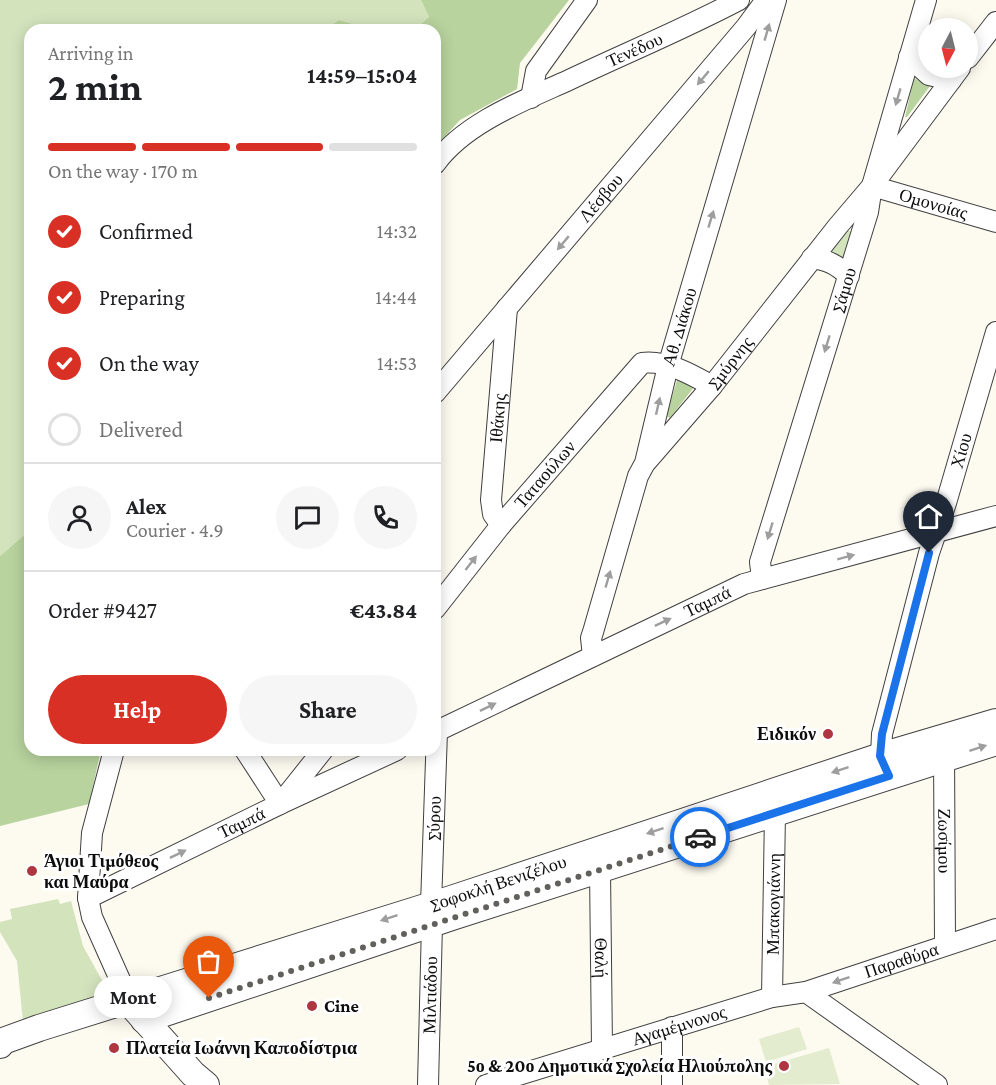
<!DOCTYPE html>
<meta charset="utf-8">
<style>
body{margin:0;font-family:"Crimson Pro",serif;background:#f6f6f6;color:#202124;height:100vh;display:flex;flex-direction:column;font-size:22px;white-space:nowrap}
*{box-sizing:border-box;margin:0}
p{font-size:20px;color:#757577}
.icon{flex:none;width:33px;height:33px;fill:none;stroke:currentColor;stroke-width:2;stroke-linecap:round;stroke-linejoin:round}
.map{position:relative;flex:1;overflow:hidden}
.details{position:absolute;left:24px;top:24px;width:417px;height:732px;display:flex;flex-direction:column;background:#fff;border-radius:18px;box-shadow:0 3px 15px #0003}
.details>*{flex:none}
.needle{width:39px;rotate:187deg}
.buttons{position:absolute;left:918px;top:18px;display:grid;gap:12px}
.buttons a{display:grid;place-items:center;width:60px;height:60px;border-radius:50%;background:#fff;box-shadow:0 3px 15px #0003;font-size:30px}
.pin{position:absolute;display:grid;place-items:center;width:51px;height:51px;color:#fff;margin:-62px -26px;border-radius:50% 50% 50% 0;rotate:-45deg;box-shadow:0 0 6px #0007}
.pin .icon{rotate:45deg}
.courier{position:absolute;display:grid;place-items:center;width:60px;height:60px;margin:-30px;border:4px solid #1a73e8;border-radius:50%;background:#fff;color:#222;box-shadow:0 2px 8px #0007}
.bubble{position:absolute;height:42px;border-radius:21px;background:#fff;box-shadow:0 3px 15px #0003;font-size:20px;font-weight:700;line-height:42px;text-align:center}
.summary em{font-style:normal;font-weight:700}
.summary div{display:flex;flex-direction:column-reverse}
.summary{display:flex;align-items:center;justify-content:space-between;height:102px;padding:0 24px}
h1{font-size:39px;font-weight:700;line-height:45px}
.bar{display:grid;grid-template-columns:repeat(4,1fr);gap:9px 6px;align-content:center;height:72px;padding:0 24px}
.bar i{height:8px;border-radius:4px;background:#e0e0e0}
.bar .selected{background:#d93025}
.bar p{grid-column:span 4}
.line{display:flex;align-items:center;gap:15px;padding:0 24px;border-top:2px solid #e0e0e0}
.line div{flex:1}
.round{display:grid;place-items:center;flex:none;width:63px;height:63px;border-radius:32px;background:#f6f6f6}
ol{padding:0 24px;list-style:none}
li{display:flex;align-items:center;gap:18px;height:66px}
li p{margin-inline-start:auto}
li .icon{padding:6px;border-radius:50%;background:#d93025;color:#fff;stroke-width:4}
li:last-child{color:#757577}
li i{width:33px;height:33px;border:3px solid #e0e0e0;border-radius:50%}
.primary-button{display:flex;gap:12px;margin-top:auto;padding:12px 24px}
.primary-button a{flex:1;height:69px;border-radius:36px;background:#d93025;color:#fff;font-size:24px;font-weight:700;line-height:69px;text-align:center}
.primary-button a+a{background:#f6f6f6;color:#202124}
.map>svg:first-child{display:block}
</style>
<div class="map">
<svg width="996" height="1085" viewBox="0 0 996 1085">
<rect width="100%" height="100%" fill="#fdfaf0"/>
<!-- green -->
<g fill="#d3e4bd">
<polygon points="0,0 421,0 429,17 414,30 374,30 339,20 324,30 30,30 30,530 0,556"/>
<polygon points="846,231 851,231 852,234 842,260 829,253"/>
<polygon points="58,899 60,904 71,901 83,946 108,991 107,993 23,1022 17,961 0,932 0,922 12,919 10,909"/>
</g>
<!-- forest -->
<g fill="#b8d39e">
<polygon points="421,0 569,0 520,63 517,89 460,120 435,147 435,30 414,30 429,17"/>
<polygon points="339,20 374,30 324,30"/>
<polygon points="914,78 930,86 907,117 905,117"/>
<polygon points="678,377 694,387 670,418 666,416"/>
<polygon points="30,530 30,750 101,750 89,804 0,826 0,556"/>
</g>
<!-- pitch -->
<g fill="#e3ecce">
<polygon points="799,1027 807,1049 766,1062 759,1039"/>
<polygon points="829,1048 840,1084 769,1085 764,1067"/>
</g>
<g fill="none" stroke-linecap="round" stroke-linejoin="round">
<!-- minor casing -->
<g stroke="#404040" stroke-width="22">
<g id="minor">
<polyline points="909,57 929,75 951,80"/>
<polyline points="968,58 996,22"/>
<polyline points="531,98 536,71 587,0"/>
<path id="s1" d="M435 164C464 123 525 100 569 80 626 53 684 29 739 0"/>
<path id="s2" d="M872 186 996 222"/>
<path d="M812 258C828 260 837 265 849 276"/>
<path id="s3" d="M435 393 746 27 766 0"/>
<path id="s4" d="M647 461 712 386 838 226 872 186 960 68"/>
<path id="s5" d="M501 525 493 514 491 500 507 308"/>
<path id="s6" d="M762 579 760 562 868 212 872 186 926 0"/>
<path id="s7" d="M435 609 501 525 642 363C666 360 691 374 712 386"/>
<path id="s8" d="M593 656 591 638 593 632 638 476 645 463 668 366 776 0"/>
<path id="s9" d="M435 732 744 584 996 516"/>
<path id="s10" d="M944 747 945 945"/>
<polyline points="114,750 92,833 88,898 92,917 129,1000"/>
<polyline points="245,750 280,804"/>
<path id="s11" d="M885 767 881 756 882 734 929 553 946 503 996 332"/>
<polyline points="284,799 323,750"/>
<path id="s12" d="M600 870 602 1048"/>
<path id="s13" d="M88 898 280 804 397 750"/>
<polyline points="806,992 937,1085"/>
<path id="s14" d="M772 997 775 812"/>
<path id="s15" d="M428 1085 432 924 431 905 437 731"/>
<path id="s16" d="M486 1085 772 997 806 992 996 929"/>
<polyline points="672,1085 672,1027"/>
</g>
</g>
<!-- tertiary casing -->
<g stroke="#404040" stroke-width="28">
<g id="tertiary">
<polyline points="134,1008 193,1074 206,1085"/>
<polyline points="144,1020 452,917 996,742"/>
<path id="s17" d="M0 1045 3 1041 39 1028 451 899 881 756 996 722"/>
</g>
</g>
<!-- minor -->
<use href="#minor" stroke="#fff" stroke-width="20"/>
<!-- tertiary -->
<use href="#tertiary" stroke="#fff" stroke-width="26"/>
</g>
<!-- one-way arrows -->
<defs><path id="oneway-solid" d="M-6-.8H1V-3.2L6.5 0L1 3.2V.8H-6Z" transform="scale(1.5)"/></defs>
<g fill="#9e9e9e">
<use href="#oneway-solid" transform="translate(767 32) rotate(-74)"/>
<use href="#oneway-solid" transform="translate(703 78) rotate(130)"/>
<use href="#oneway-solid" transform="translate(898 97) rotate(106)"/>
<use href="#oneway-solid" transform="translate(711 219) rotate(-73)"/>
<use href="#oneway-solid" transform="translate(563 243) rotate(130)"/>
<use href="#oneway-solid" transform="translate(827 344) rotate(107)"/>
<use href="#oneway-solid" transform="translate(658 406) rotate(-77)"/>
<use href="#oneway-solid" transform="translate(770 531) rotate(107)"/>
<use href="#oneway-solid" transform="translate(846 557) rotate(-15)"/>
<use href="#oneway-solid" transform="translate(471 563) rotate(-52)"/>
<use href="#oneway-solid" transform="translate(608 579) rotate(-74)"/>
<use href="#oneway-solid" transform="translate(663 622) rotate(-25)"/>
<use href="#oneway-solid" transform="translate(488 707) rotate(-26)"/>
<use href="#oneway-solid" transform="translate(978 748) rotate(-18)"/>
<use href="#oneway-solid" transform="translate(840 770) rotate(162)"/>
<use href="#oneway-solid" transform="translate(655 831) rotate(162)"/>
<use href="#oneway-solid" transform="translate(178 854) rotate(-26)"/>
<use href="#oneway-solid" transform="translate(389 918) rotate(162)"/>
<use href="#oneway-solid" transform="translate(841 980) rotate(161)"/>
</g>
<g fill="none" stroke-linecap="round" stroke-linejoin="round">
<!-- done -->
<polyline stroke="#61605c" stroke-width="6" stroke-dasharray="0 10.8" points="209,998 700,837"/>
<!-- route -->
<polyline stroke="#1a73e8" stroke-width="8" points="700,837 889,776 880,756 882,734 929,553"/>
</g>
<!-- markers -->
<g fill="#ad3641" stroke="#fff" stroke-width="2">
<circle cx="828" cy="734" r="6"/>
<circle cx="32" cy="871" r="6"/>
<circle cx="312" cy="1006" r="6"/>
<circle cx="114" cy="1048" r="6"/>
<circle cx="784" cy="1066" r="6"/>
</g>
<g text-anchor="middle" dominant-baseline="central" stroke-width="6" stroke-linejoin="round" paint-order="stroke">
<!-- street labels -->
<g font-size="18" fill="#0d0d0d" stroke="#fff">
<text stroke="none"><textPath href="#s1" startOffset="232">Τενέδου</textPath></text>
<text stroke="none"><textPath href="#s3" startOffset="256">Λέσβου</textPath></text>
<text stroke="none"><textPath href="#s2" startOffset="64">Ομονοίας</textPath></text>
<text stroke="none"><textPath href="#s6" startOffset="302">Σάμου</textPath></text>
<text stroke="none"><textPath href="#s8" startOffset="342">Αθ. Διάκου</textPath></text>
<text stroke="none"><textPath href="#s4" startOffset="129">Σμύρνης</textPath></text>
<text stroke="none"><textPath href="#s5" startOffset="110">Ιθάκης</textPath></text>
<text stroke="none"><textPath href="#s11" startOffset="328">Χίου</textPath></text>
<text stroke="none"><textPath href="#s7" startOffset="174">Ταταούλων</textPath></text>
<text stroke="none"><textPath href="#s9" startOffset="302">Ταμπά</textPath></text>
<text stroke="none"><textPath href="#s15" startOffset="267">Σύρου</textPath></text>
<text stroke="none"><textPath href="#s13" startOffset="171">Ταμπά</textPath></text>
<text stroke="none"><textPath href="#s10" startOffset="94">Ζωσίμου</textPath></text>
<text stroke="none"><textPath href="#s17" startOffset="525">Σοφοκλή Βενιζέλου</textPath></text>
<text stroke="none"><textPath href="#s14" startOffset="93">Μπακογιάννη</textPath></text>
<text stroke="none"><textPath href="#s12" startOffset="88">Θαλή</textPath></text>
<text stroke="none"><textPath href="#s16" startOffset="434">Παραθύρα</textPath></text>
<text stroke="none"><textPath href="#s15" startOffset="90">Μιλτιάδου</textPath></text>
<text stroke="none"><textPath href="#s16" startOffset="202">Αγαμέμνονος</textPath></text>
</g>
<!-- poi labels -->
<g font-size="18" font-weight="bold" fill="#0d0d0d" stroke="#fff" text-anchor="start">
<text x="816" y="734" text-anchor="end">Ειδικόν</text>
<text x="44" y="861">Άγιοι Τιμόθεος<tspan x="44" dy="21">και Μαύρα</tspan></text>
<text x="324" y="1006">Cine</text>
<text x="126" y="1048">Πλατεία Ιωάννη Καποδίστρια</text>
<text x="772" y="1066" text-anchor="end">5ο &amp; 20ο Δημοτικά Σχολεία Ηλιούπολης</text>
</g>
</g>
</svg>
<div class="buttons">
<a><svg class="needle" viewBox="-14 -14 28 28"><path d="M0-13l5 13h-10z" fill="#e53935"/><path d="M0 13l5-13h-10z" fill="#757577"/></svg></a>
</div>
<div class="pin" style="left:209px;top:998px;background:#ea580c"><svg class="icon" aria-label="bag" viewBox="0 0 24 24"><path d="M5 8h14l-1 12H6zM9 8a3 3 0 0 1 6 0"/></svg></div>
<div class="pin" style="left:929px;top:553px;background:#1f2937"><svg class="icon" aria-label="home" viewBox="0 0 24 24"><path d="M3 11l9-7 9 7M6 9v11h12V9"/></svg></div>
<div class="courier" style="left:700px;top:837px"><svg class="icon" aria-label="car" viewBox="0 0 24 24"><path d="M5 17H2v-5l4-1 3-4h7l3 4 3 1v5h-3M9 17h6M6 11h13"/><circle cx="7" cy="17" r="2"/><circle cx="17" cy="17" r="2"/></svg></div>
<div class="bubble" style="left:94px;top:976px;width:78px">Mont</div>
<section class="details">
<div class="summary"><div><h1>2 min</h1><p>Arriving in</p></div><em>14:59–15:04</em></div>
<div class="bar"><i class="selected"></i><i class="selected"></i><i class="selected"></i><i></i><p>On the way · 170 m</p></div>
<ol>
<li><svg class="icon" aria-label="check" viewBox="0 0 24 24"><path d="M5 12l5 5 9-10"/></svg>Confirmed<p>14:32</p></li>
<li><svg class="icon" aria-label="check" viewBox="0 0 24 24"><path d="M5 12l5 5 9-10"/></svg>Preparing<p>14:44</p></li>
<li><svg class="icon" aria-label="check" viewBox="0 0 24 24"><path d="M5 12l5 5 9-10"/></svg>On the way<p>14:53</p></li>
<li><i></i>Delivered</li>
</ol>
<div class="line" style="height:108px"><a class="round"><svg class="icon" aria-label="person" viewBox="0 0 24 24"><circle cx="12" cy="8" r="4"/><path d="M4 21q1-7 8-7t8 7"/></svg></a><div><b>Alex</b><p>Courier · 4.9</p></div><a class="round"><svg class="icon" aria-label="chat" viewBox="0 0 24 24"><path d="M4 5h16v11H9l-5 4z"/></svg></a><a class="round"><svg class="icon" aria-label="phone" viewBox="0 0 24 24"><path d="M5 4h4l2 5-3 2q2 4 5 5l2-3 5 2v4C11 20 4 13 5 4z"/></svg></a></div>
<div class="line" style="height:78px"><div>Order #9427</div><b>€43.84</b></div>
<div class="primary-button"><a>Help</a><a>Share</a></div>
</section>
</div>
